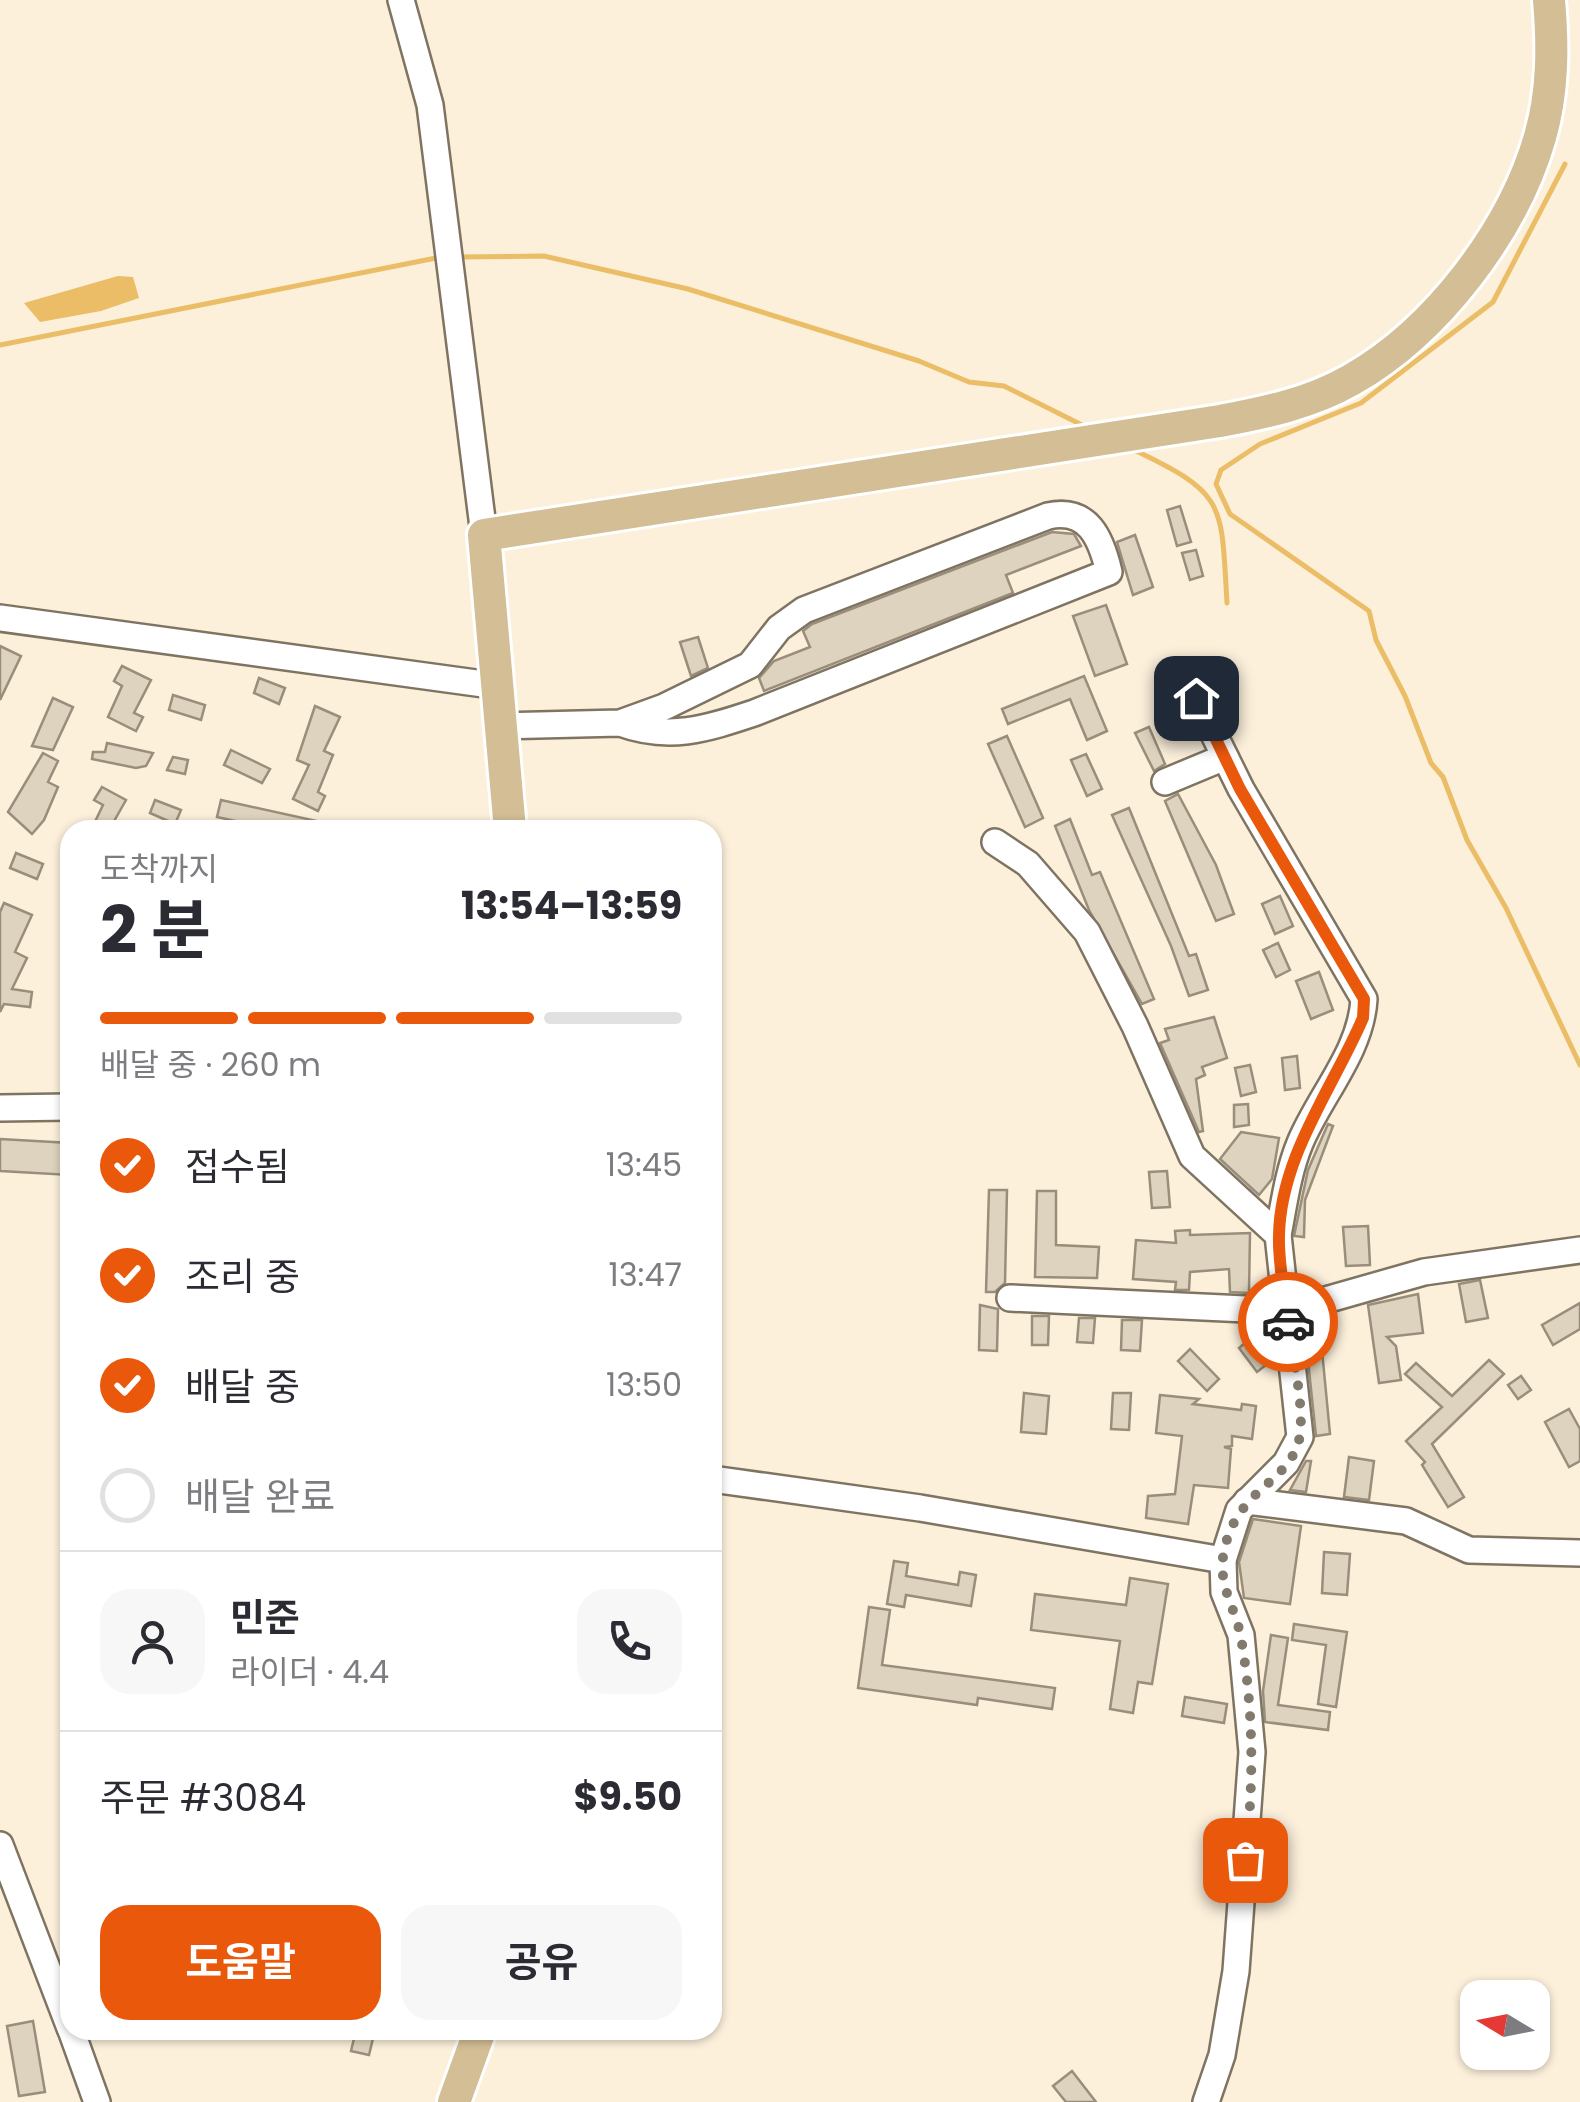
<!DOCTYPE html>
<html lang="ko">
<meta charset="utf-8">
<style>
body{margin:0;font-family:Poppins,"Noto Sans KR",sans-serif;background:#f7f7f7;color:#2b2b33;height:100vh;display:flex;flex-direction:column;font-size:38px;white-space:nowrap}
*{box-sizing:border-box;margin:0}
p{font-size:32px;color:#7c7c81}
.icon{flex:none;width:55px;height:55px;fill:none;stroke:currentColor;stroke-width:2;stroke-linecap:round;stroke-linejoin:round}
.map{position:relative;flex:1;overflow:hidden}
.panel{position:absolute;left:60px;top:820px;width:662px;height:1220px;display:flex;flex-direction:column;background:#fff;border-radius:30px;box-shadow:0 2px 8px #0004}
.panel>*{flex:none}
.needle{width:65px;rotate:280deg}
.buttons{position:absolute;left:1460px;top:1980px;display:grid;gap:20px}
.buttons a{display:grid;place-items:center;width:90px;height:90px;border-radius:20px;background:#fff;box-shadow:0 2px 8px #0004;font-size:50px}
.pin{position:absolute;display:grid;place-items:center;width:85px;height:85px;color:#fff;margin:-42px;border-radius:20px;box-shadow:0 5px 15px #0006}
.courier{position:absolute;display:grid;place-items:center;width:100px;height:100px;margin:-50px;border:8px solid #ea580c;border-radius:50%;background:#fff;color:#222;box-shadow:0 2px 12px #0007}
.head em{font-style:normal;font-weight:700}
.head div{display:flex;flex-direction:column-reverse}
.head{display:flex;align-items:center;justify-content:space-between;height:170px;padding:0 40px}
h1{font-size:65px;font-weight:700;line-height:75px}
.bar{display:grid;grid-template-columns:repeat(4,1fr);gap:15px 10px;align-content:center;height:120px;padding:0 40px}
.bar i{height:12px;border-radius:8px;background:#e1e1e2}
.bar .selected{background:#ea580c}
.bar p{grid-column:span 4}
.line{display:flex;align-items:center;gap:25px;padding:0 40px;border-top:2px solid #e1e1e2}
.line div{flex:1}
.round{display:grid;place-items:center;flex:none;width:105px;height:105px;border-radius:30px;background:#f7f7f7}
ol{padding:0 40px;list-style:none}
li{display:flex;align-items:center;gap:30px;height:110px}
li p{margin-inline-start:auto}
li .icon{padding:10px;border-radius:50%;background:#ea580c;color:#fff;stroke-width:4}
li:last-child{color:#7c7c81}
li i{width:55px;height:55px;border:5px solid #e1e1e2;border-radius:50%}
.button{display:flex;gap:20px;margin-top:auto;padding:20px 40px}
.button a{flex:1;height:115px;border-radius:30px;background:#ea580c;color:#fff;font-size:40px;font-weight:700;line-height:115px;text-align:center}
.button a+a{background:#f7f7f7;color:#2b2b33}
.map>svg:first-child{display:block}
</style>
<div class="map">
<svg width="1580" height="2102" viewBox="0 0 1580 2102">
<rect width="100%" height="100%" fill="#fcf0db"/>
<!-- water -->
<polygon fill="#eabd66" points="118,276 133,277 139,298 101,311 40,322 24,303"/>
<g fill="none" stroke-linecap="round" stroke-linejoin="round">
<!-- stream -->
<g stroke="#eabd66" stroke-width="5">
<polyline points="1565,164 1493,302 1361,403 1260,444 1221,470 1216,484 1230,514 1369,611 1376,640 1405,696 1431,763 1443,777 1467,840 1506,908 1580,1065"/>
<polyline points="457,257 544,256 688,289 919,361 969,382 1004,386 1086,427"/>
<polyline points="0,345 441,257"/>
<path d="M1132 449C1227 494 1221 502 1227 603"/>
</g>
</g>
<!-- building -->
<g fill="#ded3be" stroke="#988e7b" stroke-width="2.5">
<polygon points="1180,506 1191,542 1177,546 1167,510"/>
<polygon points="1052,532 1074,534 1081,546 1006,575 1013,593 764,691 759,678 774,661 810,647 803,631 812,624"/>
<polygon points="1135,535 1153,587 1133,595 1117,542"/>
<polygon points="1196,550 1203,576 1190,580 1182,553"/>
<polygon points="1106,605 1127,664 1095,676 1073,616"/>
<polygon points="698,637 708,668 691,676 680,642"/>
<polygon points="0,646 21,656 0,700"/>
<polygon points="122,666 151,680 134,713 143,717 136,731 108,717 122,686 114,681"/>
<polygon points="1084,676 1107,731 1087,740 1070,699 1008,724 1002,709"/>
<polygon points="259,678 285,688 279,704 254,693"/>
<polygon points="173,695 205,705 201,720 169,710"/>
<polygon points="53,698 73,707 53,750 32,746"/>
<polygon points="315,706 340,717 324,751 333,755 318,792 325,796 318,811 293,799 309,765 297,760"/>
<polygon points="1149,727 1165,764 1154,771 1135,733"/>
<polygon points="1007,736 1043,818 1025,827 988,744"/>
<polygon points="107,743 153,753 146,766 136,768 92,759 93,752 105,752"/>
<polygon points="231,750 270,769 262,783 224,765"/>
<polygon points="43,753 58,761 48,782 58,787 44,820 32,834 8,812"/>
<polygon points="1086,754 1102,789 1087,796 1071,760"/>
<polygon points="173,757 188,760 185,774 167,770"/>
<polygon points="102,787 126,800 109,830 91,830 103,805 94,800"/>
<polygon points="1178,794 1216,865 1234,914 1216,921 1165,801"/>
<polygon points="155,800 181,810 175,824 150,813"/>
<polygon points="221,800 330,824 330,830 276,830 217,817"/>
<polygon points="1129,808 1189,956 1196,954 1208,990 1189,996 1171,946 1112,815"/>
<polygon points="1070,819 1092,875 1100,872 1154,999 1142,1004 1089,910 1055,826"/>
<polygon points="16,853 43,864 37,879 10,868"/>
<polygon points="1280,896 1293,926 1275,934 1262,904"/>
<polygon points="4,903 32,915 15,952 27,958 12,989 32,992 30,1007 4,1004 0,1012 0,912"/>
<polygon points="1278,943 1290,970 1276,977 1263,950"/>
<polygon points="1319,972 1333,1010 1311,1019 1296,981"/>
<polygon points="1214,1017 1227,1058 1202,1067 1205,1075 1196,1079 1203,1131 1199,1132 1160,1043 1169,1040 1165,1029"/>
<polygon points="1297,1056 1300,1088 1285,1090 1282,1058"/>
<polygon points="1250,1065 1256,1092 1241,1096 1235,1068"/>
<polygon points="1248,1104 1249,1125 1234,1127 1234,1105"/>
<polygon points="1328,1124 1333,1126 1305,1200 1304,1237 1294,1236 1308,1170"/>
<polygon points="1241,1132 1279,1138 1272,1179 1259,1195 1220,1159"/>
<polygon points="0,1139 70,1143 70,1175 0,1171"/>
<polygon points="1167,1171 1170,1207 1152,1208 1149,1172"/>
<polygon points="989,1190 1007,1190 1005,1283 995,1292 986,1292"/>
<polygon points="1037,1191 1056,1191 1056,1245 1099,1247 1097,1278 1035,1277"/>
<polygon points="1368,1226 1370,1265 1346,1266 1343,1227"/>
<polygon points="1190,1230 1190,1235 1250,1233 1249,1293 1230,1292 1229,1269 1190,1272 1189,1290 1175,1290 1176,1282 1133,1279 1136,1240 1176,1243 1175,1231"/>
<polygon points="1480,1280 1488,1318 1466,1322 1459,1284"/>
<polygon points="1418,1294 1423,1333 1387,1337 1396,1346 1401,1380 1379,1383 1368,1305"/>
<polygon points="1580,1303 1580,1329 1553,1345 1542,1325"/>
<polygon points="980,1305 998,1309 997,1351 979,1350"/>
<polygon points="1032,1316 1049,1316 1048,1345 1032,1345"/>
<polygon points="1079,1318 1095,1318 1093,1343 1077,1342"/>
<polygon points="1319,1319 1330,1434 1316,1436 1304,1323"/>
<polygon points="1122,1320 1142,1320 1140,1351 1121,1350"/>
<polygon points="1252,1337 1271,1361 1257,1372 1239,1348"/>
<polygon points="1190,1349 1219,1379 1207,1391 1178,1361"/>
<polygon points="1489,1360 1504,1374 1432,1444 1464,1497 1448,1507 1422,1465 1425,1462 1406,1441 1442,1407 1405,1374 1416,1363 1452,1396"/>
<polygon points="1521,1376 1531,1390 1518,1399 1508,1385"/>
<polygon points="1024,1393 1049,1396 1046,1434 1021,1432"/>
<polygon points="1113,1393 1131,1393 1129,1430 1111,1429"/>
<polygon points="1160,1395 1199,1399 1193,1404 1241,1410 1242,1404 1256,1406 1252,1439 1232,1436 1232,1446 1224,1447 1231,1449 1228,1488 1194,1485 1188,1524 1146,1518 1148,1496 1175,1494 1182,1436 1156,1433"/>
<polygon points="1569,1409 1580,1429 1580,1461 1569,1467 1545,1422"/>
<polygon points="1349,1457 1374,1461 1369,1500 1344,1497"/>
<polygon points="1306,1461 1311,1461 1306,1492 1290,1490"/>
<polygon points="1253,1519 1301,1526 1290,1604 1244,1598 1239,1562"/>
<polygon points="1324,1552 1350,1554 1347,1595 1322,1593"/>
<polygon points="894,1561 908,1563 906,1576 958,1585 960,1572 976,1575 971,1606 906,1595 904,1607 887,1604"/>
<polygon points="1130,1578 1168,1584 1152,1684 1138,1682 1133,1713 1110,1709 1120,1641 1031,1630 1035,1594 1126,1605"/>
<polygon points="869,1607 890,1610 882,1665 1055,1688 1052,1709 978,1698 977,1705 858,1688"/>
<polygon points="1294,1624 1347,1632 1336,1707 1318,1704 1326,1645 1292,1640"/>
<polygon points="1271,1635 1288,1638 1278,1705 1330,1712 1328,1730 1265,1722 1263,1691"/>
<polygon points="1185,1697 1227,1704 1224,1723 1182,1716"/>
<polygon points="33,2021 45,2092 19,2096 7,2026"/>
<polygon points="356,2030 375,2030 369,2055 351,2051"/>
<polygon points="1072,2071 1096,2102 1066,2102 1053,2086"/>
</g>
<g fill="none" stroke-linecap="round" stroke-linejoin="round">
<!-- minor casing -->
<g stroke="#7f7462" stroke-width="30">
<g id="minor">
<polyline points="401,0 430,105 484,535"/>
<polyline points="0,618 498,686"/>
<path d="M1196 698 1241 789 1364 999C1361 1052 1320 1095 1300 1143 1288 1172 1284 1204 1278 1235"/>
<path d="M501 726 620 723 664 707 750 665 779 628 804 610 1048 516C1088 507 1101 538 1109 572L754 713C706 729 669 741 620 723"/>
<polyline points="1165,782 1225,757"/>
<polyline points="995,842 1028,864 1087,932 1135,1026 1192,1156 1278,1235 1300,1437 1286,1463 1239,1510 1223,1560 1224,1592 1241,1635 1252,1752 1236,1971 1222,2055 1206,2102"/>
<polyline points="0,1108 70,1107"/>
<polyline points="1010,1298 1287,1311 1424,1272 1580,1250"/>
<polyline points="712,1479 920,1508 1223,1560"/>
<polyline points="1247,1501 1406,1521 1469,1550 1580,1553"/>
<polyline points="0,1845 70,2028"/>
<polyline points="71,2030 97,2102"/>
</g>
</g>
<!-- major casing -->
<g stroke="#fff" stroke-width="38">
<g id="major">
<path d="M510 830 484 535 1220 421C1264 413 1311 403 1351 380 1436 332 1513 231 1540 137 1553 92 1553 46 1549 0"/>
<polyline points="454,2102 480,2030"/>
</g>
</g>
<!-- minor -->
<use href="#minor" stroke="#fff" stroke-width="25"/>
<!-- major -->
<use href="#major" stroke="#d3be95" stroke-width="32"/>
</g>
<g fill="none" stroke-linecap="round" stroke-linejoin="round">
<!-- done -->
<path stroke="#817a6d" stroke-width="10" stroke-dasharray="0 18" d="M1245 1860C1254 1786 1254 1712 1241 1638 1236 1609 1219 1588 1223 1557 1233 1491 1284 1486 1298 1444 1307 1415 1292 1354 1288 1322"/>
<!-- route -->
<path stroke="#ea580c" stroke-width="12" d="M1196 698 1240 789 1364 999 1363 1018C1333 1088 1280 1157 1279 1236 1278 1264 1285 1294 1288 1322"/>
</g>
</svg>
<div class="buttons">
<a><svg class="needle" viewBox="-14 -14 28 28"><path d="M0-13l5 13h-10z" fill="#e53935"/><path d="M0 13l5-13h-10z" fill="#7c7c81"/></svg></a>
</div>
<div class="pin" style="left:1245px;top:1860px;background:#ea580c"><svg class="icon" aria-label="bag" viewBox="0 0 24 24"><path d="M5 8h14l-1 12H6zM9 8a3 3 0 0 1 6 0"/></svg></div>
<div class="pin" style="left:1196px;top:698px;background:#1f2937"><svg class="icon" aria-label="home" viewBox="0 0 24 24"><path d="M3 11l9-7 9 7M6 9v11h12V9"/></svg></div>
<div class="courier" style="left:1288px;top:1322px"><svg class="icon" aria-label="car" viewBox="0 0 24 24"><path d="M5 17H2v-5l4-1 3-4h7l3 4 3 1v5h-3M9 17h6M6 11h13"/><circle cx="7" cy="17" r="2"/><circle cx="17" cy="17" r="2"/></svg></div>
<section class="panel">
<div class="head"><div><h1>2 분</h1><p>도착까지</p></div><em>13:54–13:59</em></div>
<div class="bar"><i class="selected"></i><i class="selected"></i><i class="selected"></i><i></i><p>배달 중 · 260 m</p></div>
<ol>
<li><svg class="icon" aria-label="check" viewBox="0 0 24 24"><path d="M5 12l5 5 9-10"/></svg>접수됨<p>13:45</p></li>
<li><svg class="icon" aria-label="check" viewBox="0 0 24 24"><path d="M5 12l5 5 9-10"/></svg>조리 중<p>13:47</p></li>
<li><svg class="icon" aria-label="check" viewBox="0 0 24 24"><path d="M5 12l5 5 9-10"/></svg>배달 중<p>13:50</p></li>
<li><i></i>배달 완료</li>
</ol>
<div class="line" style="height:180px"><a class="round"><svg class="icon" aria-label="person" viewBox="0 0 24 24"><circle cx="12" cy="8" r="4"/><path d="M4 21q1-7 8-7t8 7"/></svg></a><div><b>민준</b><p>라이더 · 4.4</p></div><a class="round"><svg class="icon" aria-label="phone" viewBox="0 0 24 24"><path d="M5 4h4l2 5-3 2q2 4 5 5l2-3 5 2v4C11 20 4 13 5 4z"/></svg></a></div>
<div class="line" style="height:130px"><div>주문 #3084</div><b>$9.50</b></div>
<div class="button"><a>도움말</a><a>공유</a></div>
</section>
</div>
